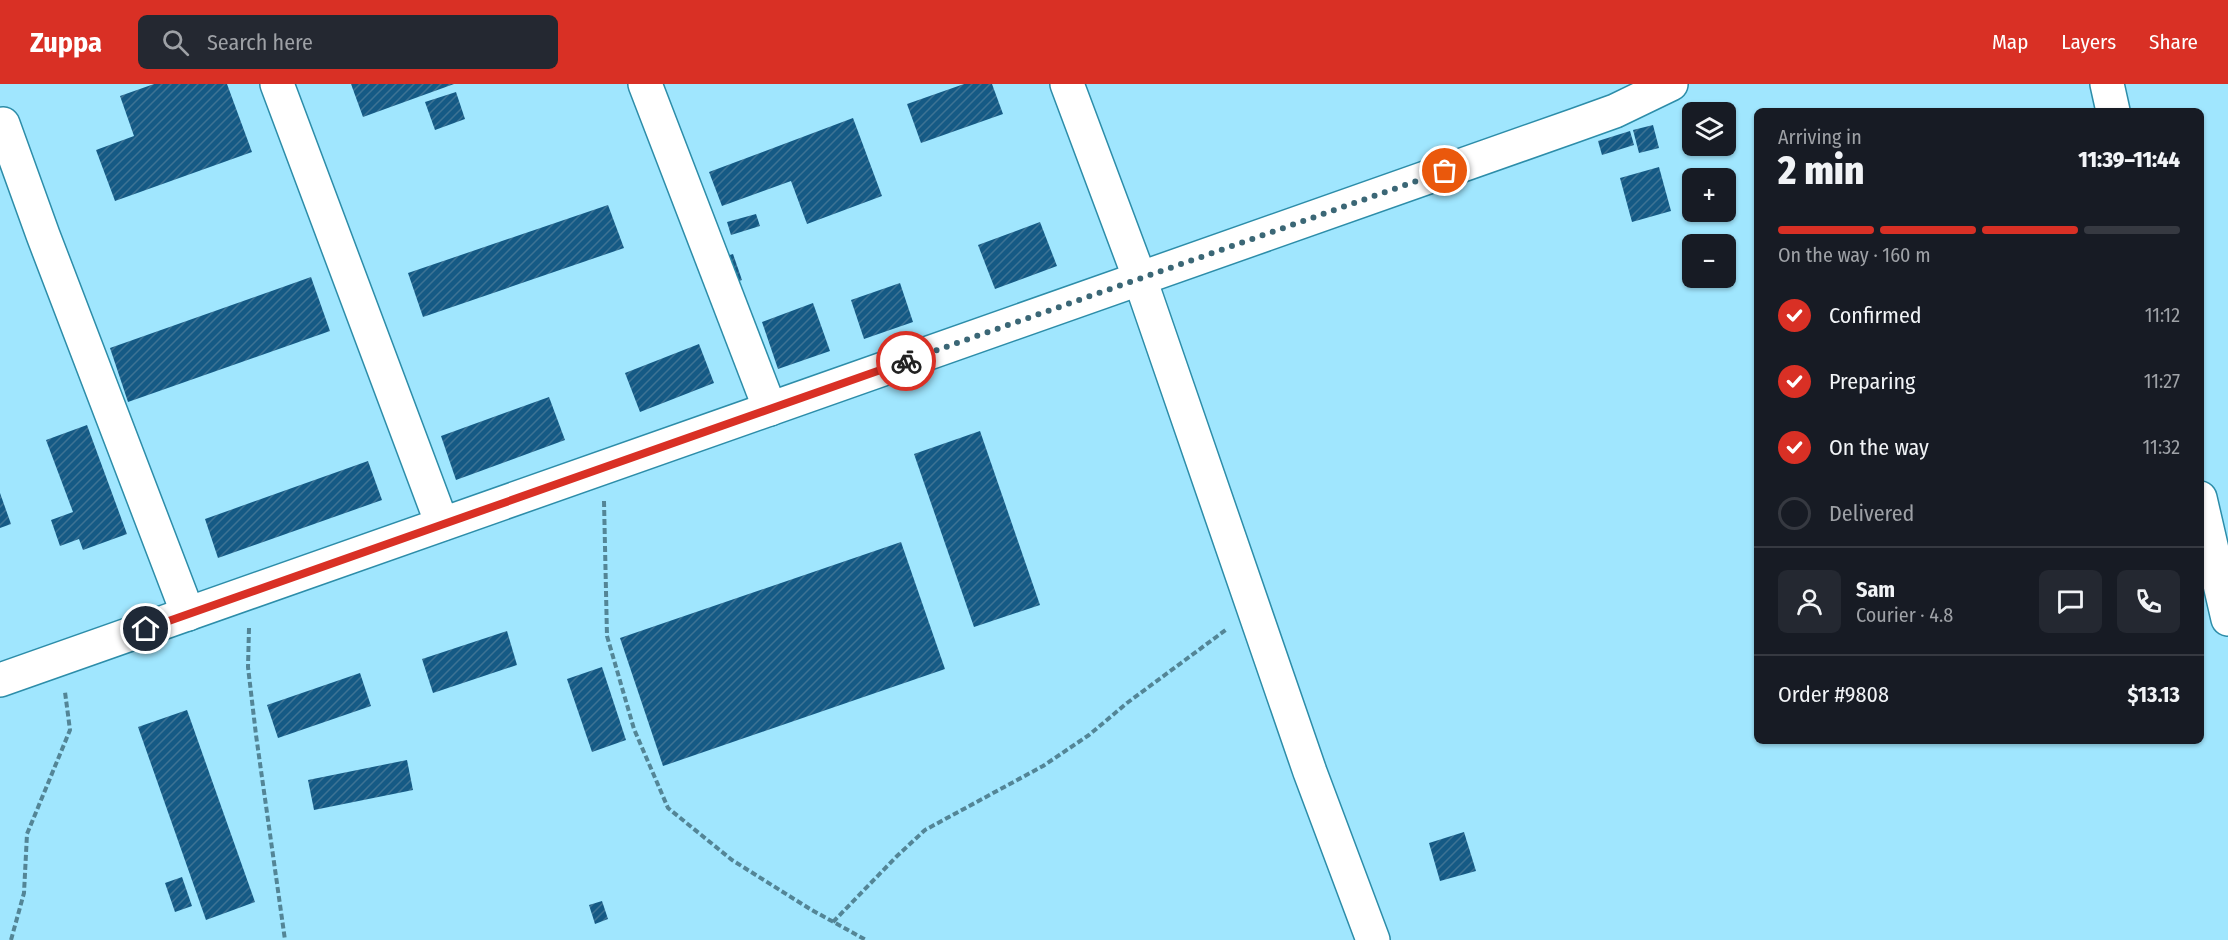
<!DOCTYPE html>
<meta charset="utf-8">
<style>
body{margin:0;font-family:"Fira Sans Condensed",sans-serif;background:#242831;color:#f1f3f6;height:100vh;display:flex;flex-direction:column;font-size:22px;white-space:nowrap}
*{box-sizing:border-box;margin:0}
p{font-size:20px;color:#9ea1a6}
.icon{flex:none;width:33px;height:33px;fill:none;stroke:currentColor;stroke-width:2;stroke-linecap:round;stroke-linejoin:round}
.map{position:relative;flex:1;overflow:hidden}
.details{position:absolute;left:1754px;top:24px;width:450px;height:636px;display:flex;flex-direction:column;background:#171b24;border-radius:9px;box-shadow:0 2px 4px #0004}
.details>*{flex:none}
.tools{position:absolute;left:1682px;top:18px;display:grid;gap:12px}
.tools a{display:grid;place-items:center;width:54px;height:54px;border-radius:9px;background:#171b24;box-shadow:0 2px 4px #0004;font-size:30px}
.pin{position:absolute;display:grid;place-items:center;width:51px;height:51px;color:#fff;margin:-26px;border:3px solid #fff;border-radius:50%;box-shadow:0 2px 6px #0007}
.courier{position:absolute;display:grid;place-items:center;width:60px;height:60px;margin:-30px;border:4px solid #d93025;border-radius:50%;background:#fff;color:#222;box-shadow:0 2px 8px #0007}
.summary em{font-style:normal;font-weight:800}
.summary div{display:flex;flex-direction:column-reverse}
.summary{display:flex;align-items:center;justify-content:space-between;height:102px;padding:0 24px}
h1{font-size:39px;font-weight:800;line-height:45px}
.bar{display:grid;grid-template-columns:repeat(4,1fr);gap:9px 6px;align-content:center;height:72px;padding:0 24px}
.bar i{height:8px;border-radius:4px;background:#363941}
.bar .selected{background:#d93025}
.bar p{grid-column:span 4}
.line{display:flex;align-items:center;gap:15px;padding:0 24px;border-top:2px solid #363941}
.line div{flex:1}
.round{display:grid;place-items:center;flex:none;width:63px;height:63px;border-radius:9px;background:#242831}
ol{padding:0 24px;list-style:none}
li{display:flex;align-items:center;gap:18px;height:66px}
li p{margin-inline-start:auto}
li .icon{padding:6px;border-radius:50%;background:#d93025;color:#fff;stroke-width:4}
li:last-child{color:#9ea1a6}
li i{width:33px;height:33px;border:3px solid #363941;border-radius:50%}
header{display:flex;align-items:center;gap:36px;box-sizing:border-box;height:84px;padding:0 30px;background:#d93025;color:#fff}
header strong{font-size:28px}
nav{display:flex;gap:33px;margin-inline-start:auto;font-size:21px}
.search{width:420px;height:54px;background:#242831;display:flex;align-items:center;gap:15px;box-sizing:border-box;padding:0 21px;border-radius:9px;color:#9ea1a6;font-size:22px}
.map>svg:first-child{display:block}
</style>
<header>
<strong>Zuppa</strong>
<div class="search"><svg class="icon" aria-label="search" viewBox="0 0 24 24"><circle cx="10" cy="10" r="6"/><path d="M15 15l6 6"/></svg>Search here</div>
<nav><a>Map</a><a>Layers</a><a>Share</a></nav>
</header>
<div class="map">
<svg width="2228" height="856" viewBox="0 0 2228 856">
<defs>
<pattern id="building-hatch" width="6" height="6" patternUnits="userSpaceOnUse" patternTransform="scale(1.5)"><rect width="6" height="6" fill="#155a85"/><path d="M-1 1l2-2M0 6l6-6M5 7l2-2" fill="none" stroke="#3d7394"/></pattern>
</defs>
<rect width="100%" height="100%" fill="#a0e6fe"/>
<!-- building -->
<g fill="url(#building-hatch)">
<polygon points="154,0 227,0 252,68 115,117 96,66 134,52 120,12"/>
<polygon points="351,0 454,0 363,33"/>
<polygon points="964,0 992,0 1003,30 921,59 907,20"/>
<polygon points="456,8 465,35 435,46 425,18"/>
<polygon points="853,34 882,112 807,140 791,97 722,122 709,88"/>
<polygon points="1653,41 1659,64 1639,69 1633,46"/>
<polygon points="1630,47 1634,61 1602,71 1598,57"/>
<polygon points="1659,83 1671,127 1632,138 1620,94"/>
<polygon points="608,121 624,164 423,233 408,189"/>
<polygon points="756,130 760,142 731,151 727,138"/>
<polygon points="1040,138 1057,182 995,205 978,161"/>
<polygon points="733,170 742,196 731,200 723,173"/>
<polygon points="311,193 330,247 128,318 110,264"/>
<polygon points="900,199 913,238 864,255 851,216"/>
<polygon points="813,219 830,267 778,285 762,238"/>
<polygon points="699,260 714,299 640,328 625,289"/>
<polygon points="549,313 565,356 456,396 441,352"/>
<polygon points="87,341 127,450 83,466 79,455 60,462 51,436 73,428 46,356"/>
<polygon points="980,347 1040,521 974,543 914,370"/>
<polygon points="368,377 382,416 218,474 205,435"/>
<polygon points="0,409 11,440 0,444"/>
<polygon points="901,458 945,585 663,682 620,554"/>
<polygon points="507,547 517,581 433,609 422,575"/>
<polygon points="602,583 626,656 592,668 567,595"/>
<polygon points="360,589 371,622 278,654 267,621"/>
<polygon points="187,626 255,818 206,836 138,643"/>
<polygon points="407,676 413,706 314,726 308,696"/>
<polygon points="1464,748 1476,787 1440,797 1429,759"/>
<polygon points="182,793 192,822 175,828 165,799"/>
<polygon points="602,817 608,835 595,840 589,821"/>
</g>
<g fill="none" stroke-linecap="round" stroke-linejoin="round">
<!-- minor casing -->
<g stroke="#2d8da9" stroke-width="36">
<g id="minor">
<polyline points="277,0 442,440"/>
<polyline points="645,0 770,325"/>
<polyline points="1067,0 1140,195 1310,688 1373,856"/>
<polyline points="2107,0 2113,27"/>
<polyline points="3,40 43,151 188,530"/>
<polyline points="2200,414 2228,535"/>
<polyline points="0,596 1576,41 1615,27 1671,0"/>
</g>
</g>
<!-- path -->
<g stroke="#538596" stroke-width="4" stroke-dasharray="6 3" stroke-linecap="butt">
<polyline points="604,417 607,552 634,645 668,724 732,776 810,825 866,856"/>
<polyline points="249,544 248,583 256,651 285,856"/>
<polyline points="833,838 897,772 925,746 1043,682 1089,651 1127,619 1227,545"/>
<polyline points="11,856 24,809 27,750 70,646 65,608"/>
</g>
<!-- minor -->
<use href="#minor" stroke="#fff" stroke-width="33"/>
</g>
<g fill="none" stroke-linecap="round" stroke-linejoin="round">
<!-- done -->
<polyline stroke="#3b6776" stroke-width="6" stroke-dasharray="0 10.8" points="906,277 1445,87"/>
<!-- route -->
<polyline stroke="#d93025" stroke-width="8" points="146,545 906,277"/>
</g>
</svg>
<div class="tools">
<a><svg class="icon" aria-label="layers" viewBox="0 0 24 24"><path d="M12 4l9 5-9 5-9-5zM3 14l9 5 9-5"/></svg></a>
<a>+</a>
<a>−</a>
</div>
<div class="pin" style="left:1445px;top:87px;background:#ea580c"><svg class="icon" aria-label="bag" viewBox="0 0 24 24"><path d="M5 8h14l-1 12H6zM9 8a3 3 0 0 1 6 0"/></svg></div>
<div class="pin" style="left:146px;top:545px;background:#1f2937"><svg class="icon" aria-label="home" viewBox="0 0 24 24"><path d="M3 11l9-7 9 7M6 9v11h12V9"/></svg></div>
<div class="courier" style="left:906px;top:277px"><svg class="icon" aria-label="bike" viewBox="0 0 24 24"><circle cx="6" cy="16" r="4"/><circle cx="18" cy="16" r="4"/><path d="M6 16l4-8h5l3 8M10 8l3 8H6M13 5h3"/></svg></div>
<section class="details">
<div class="summary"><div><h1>2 min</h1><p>Arriving in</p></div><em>11:39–11:44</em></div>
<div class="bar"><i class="selected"></i><i class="selected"></i><i class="selected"></i><i></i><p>On the way · 160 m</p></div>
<ol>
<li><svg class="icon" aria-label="check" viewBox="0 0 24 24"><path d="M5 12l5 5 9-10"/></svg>Confirmed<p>11:12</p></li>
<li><svg class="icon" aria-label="check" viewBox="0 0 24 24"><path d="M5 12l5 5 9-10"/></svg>Preparing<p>11:27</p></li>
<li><svg class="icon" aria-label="check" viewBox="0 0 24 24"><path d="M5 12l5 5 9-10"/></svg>On the way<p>11:32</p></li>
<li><i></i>Delivered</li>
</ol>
<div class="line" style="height:108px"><a class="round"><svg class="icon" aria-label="person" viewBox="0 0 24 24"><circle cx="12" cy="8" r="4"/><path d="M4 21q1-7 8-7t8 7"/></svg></a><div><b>Sam</b><p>Courier · 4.8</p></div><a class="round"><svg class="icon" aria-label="chat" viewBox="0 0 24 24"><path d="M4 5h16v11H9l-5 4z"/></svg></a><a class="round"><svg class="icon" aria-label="phone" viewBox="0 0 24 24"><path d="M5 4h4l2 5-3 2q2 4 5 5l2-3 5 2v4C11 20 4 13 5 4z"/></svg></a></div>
<div class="line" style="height:78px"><div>Order #9808</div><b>$13.13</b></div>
</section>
</div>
